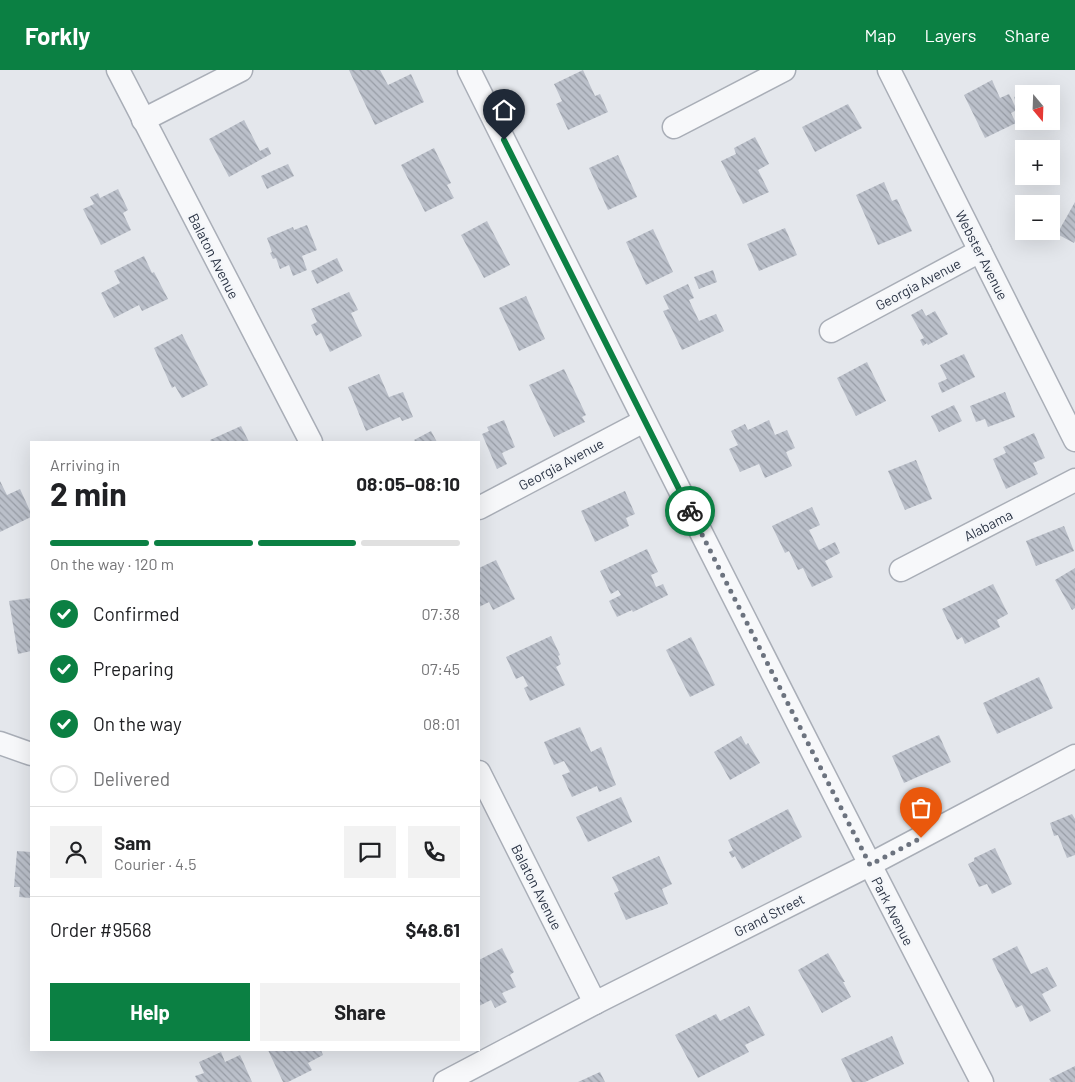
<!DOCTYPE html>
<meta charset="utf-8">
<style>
body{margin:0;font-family:Barlow,sans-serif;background:#f2f2f2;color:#202124;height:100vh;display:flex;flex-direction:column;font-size:19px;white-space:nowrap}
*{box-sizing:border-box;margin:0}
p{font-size:16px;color:#757577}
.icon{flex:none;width:28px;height:28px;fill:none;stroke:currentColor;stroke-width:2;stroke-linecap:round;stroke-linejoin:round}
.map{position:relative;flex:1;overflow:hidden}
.sheet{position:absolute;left:30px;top:371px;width:450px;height:610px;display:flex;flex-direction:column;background:#fff;border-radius:0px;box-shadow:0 5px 20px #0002}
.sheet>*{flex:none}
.needle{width:32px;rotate:161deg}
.controls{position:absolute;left:1015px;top:15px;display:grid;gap:10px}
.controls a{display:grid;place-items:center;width:45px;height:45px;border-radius:0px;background:#fff;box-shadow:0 5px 20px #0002;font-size:25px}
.pin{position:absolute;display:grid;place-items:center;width:42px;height:42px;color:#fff;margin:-51px -21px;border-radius:50% 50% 50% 0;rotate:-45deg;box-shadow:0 0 5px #0007}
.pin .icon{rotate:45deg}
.courier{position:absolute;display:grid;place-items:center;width:50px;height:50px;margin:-25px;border:4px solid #0b8043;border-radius:50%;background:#fff;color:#222;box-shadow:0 1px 6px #0007}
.overview em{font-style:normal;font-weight:700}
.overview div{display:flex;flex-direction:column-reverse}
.overview{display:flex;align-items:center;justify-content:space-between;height:85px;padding:0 20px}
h1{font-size:32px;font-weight:700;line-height:38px}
.bar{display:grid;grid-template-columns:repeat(4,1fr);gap:8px 5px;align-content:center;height:60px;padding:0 20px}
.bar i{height:6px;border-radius:4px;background:#e0e0e0}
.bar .selected{background:#0b8043}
.bar p{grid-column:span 4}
.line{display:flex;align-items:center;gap:12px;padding:0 20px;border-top:1px solid #e0e0e0}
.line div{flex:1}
.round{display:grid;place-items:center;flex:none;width:52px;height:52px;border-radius:0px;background:#f2f2f2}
ol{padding:0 20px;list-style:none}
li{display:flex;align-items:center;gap:15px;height:55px}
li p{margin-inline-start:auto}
li .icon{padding:5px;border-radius:50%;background:#0b8043;color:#fff;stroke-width:4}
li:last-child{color:#757577}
li i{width:28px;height:28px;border:2px solid #e0e0e0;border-radius:50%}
.cta{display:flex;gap:10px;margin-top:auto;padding:10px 20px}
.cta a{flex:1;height:58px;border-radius:0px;background:#0b8043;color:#fff;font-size:20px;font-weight:700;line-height:58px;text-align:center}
.cta a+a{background:#f2f2f2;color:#202124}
header{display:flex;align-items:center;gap:30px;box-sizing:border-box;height:70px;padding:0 25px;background:#0b8043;color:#fff}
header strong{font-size:24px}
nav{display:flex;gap:28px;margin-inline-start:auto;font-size:18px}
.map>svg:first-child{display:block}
</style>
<header>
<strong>Forkly</strong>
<nav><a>Map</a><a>Layers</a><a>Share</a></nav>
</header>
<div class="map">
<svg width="1075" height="1012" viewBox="0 0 1075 1012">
<defs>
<pattern id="building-back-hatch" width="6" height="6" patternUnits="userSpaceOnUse" patternTransform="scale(1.25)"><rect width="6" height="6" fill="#bbc0ca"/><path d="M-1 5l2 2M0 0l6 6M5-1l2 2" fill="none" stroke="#989da6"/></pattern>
</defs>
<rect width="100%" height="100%" fill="#e4e7ec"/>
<!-- building -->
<g fill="url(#building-back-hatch)">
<polygon points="349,0 380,0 388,15 411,4 424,32 375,55"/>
<polygon points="583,0 595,26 600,24 608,42 568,60 556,34 562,31 554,14"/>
<polygon points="992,10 1000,28 1009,24 1017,40 1011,43 1016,53 985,68 964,25"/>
<polygon points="1024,24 1024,37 1018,39 1014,27"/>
<polygon points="848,34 862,58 815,82 802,57"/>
<polygon points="244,50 260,81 268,77 271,84 229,107 209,69"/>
<polygon points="755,67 769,94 758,100 769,122 743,134 721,91 736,84 734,78"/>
<polygon points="434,78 451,113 447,115 454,128 425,142 401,95"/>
<polygon points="618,85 637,127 608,140 589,98"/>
<polygon points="288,94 294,106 267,119 261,106"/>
<polygon points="884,112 892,131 897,129 912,161 878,175 856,125"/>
<polygon points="118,119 128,140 123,143 131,160 101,175 83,139 94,134 90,127 98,123 100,128"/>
<polygon points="1075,132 1075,171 1074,173 1057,164"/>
<polygon points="487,151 510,195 484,208 461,165"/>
<polygon points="307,155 317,180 302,186 307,200 293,206 289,195 280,199 276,188 273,189 270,183 272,182 267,168 293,157 294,160"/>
<polygon points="785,158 797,185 759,201 747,174"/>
<polygon points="653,159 673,202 646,215 626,172"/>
<polygon points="144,186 152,203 154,202 168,229 142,241 139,235 114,248 101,223 120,213 114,201"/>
<polygon points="337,188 343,201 317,214 311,201"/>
<polygon points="713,200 717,212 699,219 694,207"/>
<polygon points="688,214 694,228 689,230 699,251 716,244 724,261 682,280 663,241 669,239 663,226"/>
<polygon points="349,222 358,240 351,243 362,266 330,282 321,263 316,266 311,255 317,252 311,239"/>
<polygon points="526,226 545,269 519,281 499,238"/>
<polygon points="922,239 926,246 935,241 948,264 928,275 927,273 923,276 920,270 924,268 911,245"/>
<polygon points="182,264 208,315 182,328 175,316 172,318 154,278"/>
<polygon points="964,284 975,307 942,323 938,313 947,309 940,295"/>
<polygon points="867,292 886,331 856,346 837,308"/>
<polygon points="564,299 586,345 582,347 585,352 554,367 529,315"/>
<polygon points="379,304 389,327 403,322 413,347 402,351 400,347 366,361 348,317"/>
<polygon points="1005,322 1015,347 988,357 985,349 976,352 970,336"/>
<polygon points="954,335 962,351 939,362 931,346"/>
<polygon points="504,350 515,377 502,383 507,394 497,399 482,364 489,361 487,357"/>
<polygon points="769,350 775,365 787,360 795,378 786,382 792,396 765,408 759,394 740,402 729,379 738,375 731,361 745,354 748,360"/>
<polygon points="241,356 249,372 212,372 210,370"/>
<polygon points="431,361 437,372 416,372 414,370"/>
<polygon points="1034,363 1045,388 1033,393 1038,404 1006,419 993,389 1006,383 1003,377"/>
<polygon points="916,390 932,429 905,440 888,401"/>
<polygon points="0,411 7,425 20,419 31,443 31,447 0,462"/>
<polygon points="625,421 635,444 626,448 629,456 595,472 581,441"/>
<polygon points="812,437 820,455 809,460 819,480 835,472 840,483 825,491 833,507 812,517 803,498 798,500 789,481 785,483 772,456"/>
<polygon points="1064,456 1074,481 1036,496 1026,471"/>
<polygon points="647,479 658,502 651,505 656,517 663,514 668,525 633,542 632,540 617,547 609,531 621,525 618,520 611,524 600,501"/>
<polygon points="496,490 515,529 493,540 489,532 479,537 479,498"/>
<polygon points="1075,498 1075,538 1072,540 1055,510"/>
<polygon points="993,514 1008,544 997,550 1000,557 965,574 962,567 957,570 942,539"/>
<polygon points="31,528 31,581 18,584 9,531"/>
<polygon points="551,566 560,585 558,586 561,594 556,597 565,615 530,631 524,618 528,616 523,606 516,609 506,587"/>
<polygon points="691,567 715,615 690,627 666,580"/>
<polygon points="1039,607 1053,638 997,664 983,633"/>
<polygon points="580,657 591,682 601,677 616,715 599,722 597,716 572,727 562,705 570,702 564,691 554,695 544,672"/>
<polygon points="939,665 951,692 904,713 892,686"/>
<polygon points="741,666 746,675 748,673 760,693 730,710 714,682"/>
<polygon points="621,727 632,752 588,772 576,747"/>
<polygon points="788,739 802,767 742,799 735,786 732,788 729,782 733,780 728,770"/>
<polygon points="1072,744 1075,749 1075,785 1067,788 1058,765 1054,766 1050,753"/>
<polygon points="995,778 1012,814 992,824 987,814 979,817 968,794 974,791 974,788"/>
<polygon points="17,781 31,782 31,828 19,827 20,817 14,817"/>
<polygon points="659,786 672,814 662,819 668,834 626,850 614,823 619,821 612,807"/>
<polygon points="1017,876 1031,904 1047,897 1057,916 1042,924 1051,941 1030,952 1022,935 1016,938 992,889"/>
<polygon points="502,878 514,902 510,905 516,917 502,923 507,932 495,938 491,930 479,936 479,890"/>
<polygon points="828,883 845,912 843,912 851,927 822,943 798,900"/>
<polygon points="749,936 765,965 745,975 749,982 698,1008 675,965 716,944 720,951"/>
<polygon points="892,966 904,994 865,1012 852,1012 841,989"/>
<polygon points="268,980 321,980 323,985 308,993 312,1000 288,1012 283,1012"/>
<polygon points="221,982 225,992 240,985 252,1012 198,1012 195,1006 204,1003 199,992"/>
<polygon points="1075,996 1075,1012 1051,1012 1049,1009"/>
<polygon points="600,1002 605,1012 578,1012"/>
</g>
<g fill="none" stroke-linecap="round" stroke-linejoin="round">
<!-- minor casing -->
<g stroke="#a9aeb7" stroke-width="25">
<g id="minor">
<polyline points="118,0 311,372"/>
<path d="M469 0C638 339 808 676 982 1012"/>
<polyline points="889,0 1075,370"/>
<polyline points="143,50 241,0"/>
<polyline points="674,57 784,0"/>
<polyline points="831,261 980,181"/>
<polyline points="479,438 644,351"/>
<polyline points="901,500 1075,410"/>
<polyline points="0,673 31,684"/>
<polyline points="479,702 595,933"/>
<polyline points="445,1012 595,933 869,795 1075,686"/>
</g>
</g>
<!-- minor -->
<use href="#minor" stroke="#f7f8fa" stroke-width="22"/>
</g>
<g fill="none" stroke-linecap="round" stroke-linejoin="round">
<!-- done -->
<polyline stroke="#6c737f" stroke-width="5" stroke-dasharray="0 9" points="690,441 870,795 921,768"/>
<!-- route -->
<polyline stroke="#0b8043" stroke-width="6" points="504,70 690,441"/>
</g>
<g text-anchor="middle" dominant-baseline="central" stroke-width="5" stroke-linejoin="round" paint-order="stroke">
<!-- street labels -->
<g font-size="14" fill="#2b3445" stroke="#f4f6f9">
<text transform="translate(982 185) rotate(63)">Webster Avenue</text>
<text transform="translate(214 186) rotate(63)">Balaton Avenue</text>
<text transform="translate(918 214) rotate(-28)">Georgia Avenue</text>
<text transform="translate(561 394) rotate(-28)">Georgia Avenue</text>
<text transform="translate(988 455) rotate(-27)">Alabama</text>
<text transform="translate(537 817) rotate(63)">Balaton Avenue</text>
<text transform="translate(893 841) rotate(63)">Park Avenue</text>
<text transform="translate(769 845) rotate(-27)">Grand Street</text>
</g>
</g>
</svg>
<div class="controls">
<a><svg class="needle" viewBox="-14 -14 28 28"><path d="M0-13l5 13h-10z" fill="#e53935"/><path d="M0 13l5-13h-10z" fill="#757577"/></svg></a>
<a>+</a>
<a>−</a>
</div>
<div class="pin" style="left:921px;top:768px;background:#ea580c"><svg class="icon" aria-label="bag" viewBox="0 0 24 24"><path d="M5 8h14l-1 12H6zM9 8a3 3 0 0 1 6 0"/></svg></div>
<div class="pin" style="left:504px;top:70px;background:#1f2937"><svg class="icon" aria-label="home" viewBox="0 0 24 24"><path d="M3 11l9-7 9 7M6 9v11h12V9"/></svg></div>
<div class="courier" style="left:690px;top:441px"><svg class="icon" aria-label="bike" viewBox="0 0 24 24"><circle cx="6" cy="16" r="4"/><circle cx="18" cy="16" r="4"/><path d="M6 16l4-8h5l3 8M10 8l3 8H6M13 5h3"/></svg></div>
<section class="sheet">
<div class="overview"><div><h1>2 min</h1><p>Arriving in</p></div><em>08:05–08:10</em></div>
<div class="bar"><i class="selected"></i><i class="selected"></i><i class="selected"></i><i></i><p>On the way · 120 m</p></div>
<ol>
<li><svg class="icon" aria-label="check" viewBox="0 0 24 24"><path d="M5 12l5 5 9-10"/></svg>Confirmed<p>07:38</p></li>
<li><svg class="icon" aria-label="check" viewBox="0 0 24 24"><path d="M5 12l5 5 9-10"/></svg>Preparing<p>07:45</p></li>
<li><svg class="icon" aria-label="check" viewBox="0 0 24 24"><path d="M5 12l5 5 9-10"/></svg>On the way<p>08:01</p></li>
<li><i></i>Delivered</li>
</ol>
<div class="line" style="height:90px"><a class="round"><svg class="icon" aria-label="person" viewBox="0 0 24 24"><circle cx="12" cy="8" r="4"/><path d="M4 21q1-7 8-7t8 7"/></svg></a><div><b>Sam</b><p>Courier · 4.5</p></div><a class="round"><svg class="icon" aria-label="chat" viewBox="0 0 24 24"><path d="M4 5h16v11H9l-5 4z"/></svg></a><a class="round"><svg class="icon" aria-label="phone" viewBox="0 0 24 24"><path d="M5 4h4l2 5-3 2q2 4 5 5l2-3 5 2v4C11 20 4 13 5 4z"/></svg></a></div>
<div class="line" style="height:65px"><div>Order #9568</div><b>$48.61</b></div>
<div class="cta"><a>Help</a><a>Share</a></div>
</section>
</div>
